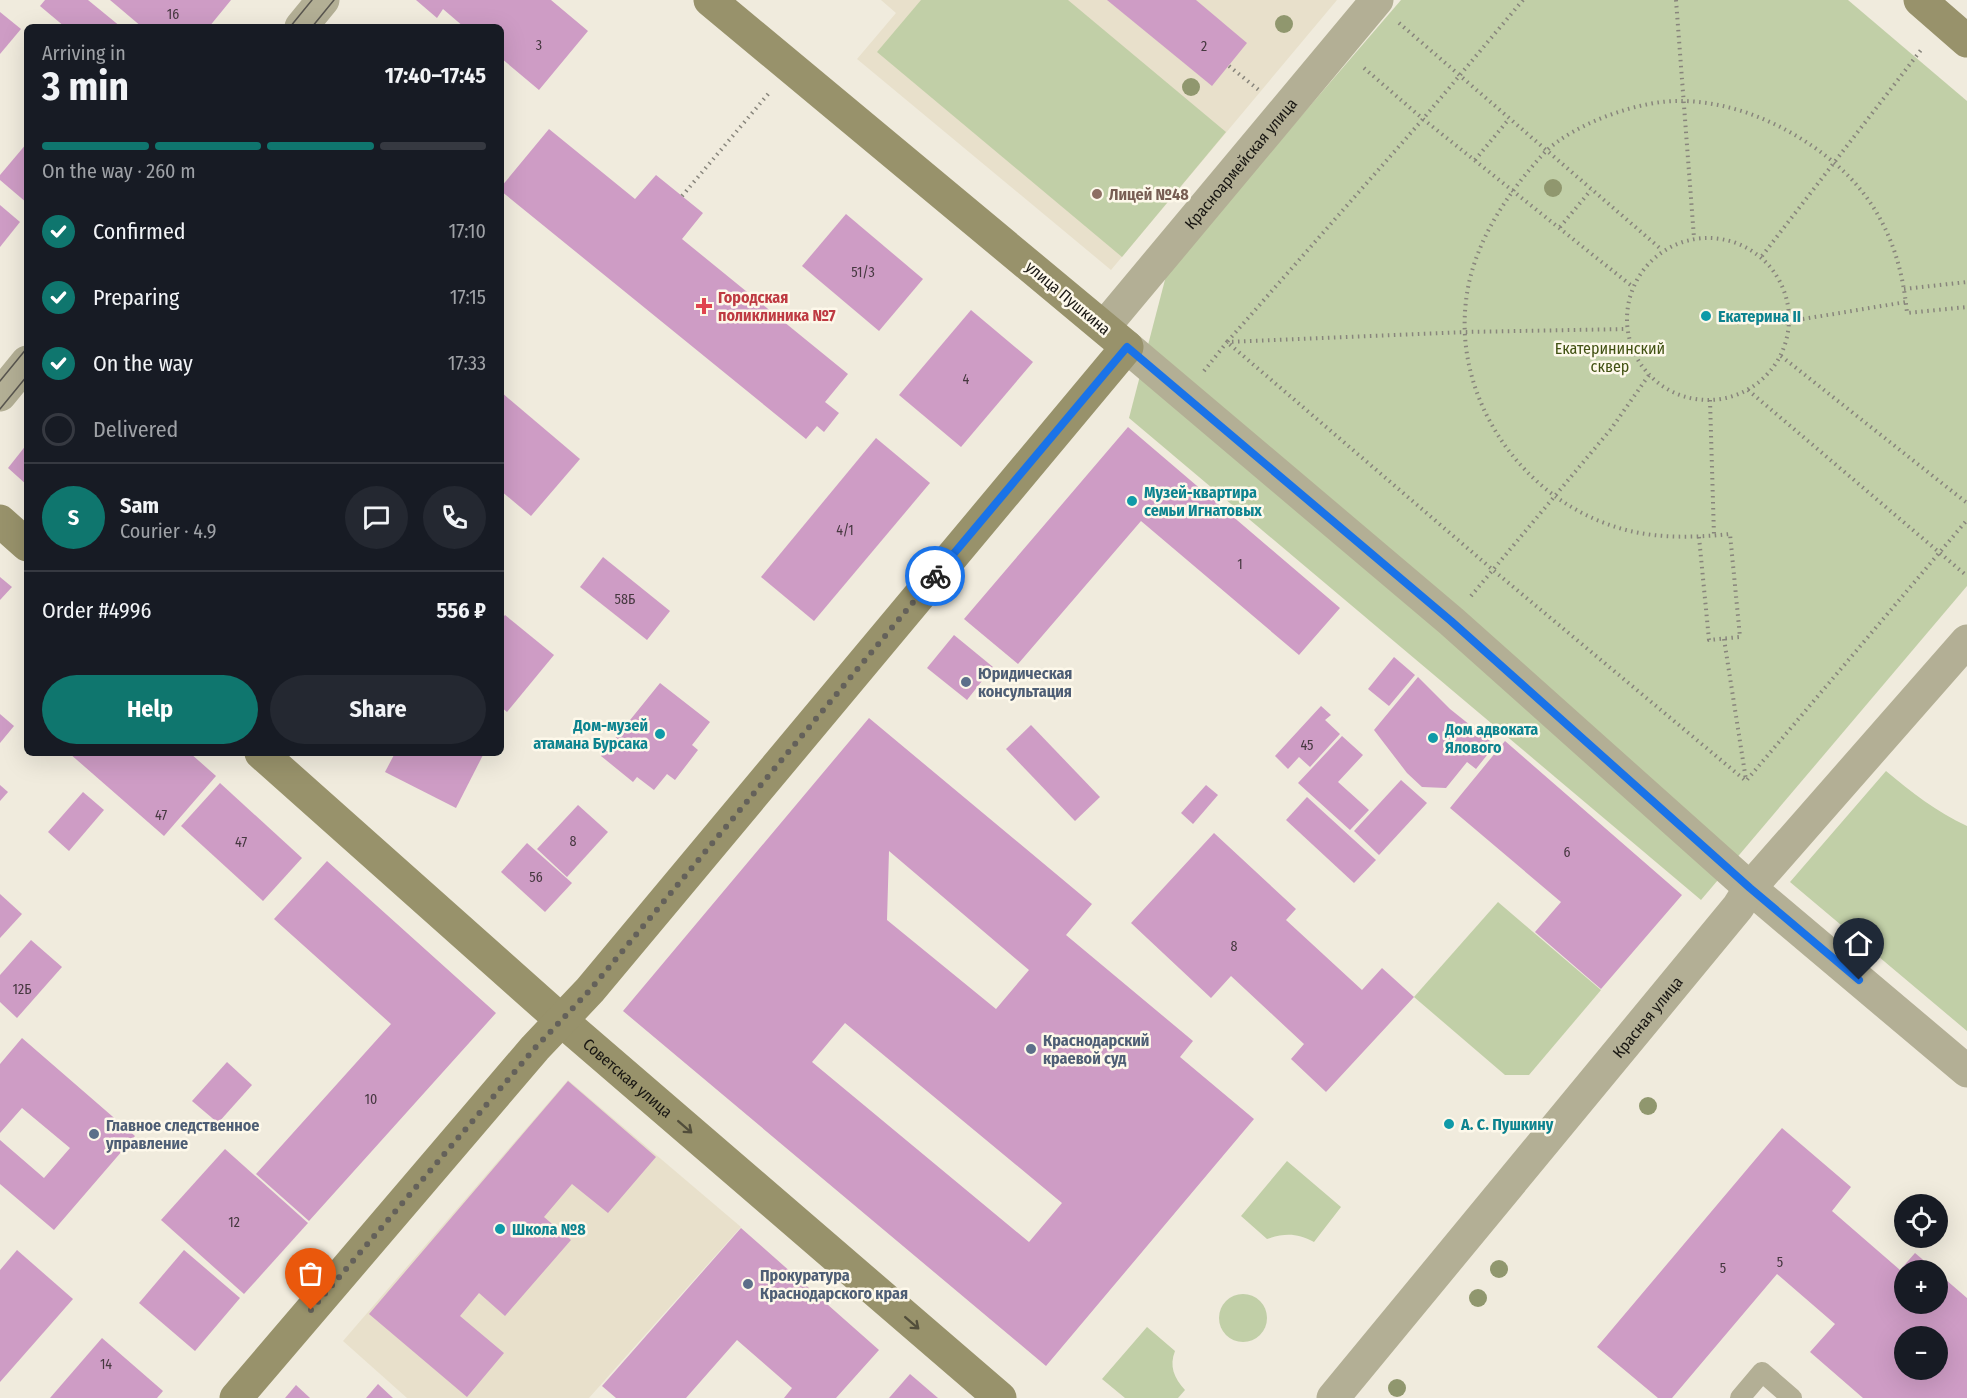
<!DOCTYPE html>
<meta charset="utf-8">
<style>
body{margin:0;font-family:"Fira Sans Condensed",sans-serif;background:#242831;color:#f1f3f6;height:100vh;display:flex;flex-direction:column;font-size:22px;white-space:nowrap}
*{box-sizing:border-box;margin:0}
p{font-size:20px;color:#9ea1a6}
.icon{flex:none;width:33px;height:33px;fill:none;stroke:currentColor;stroke-width:2;stroke-linecap:round;stroke-linejoin:round}
.map{position:relative;flex:1;overflow:hidden}
.side{position:absolute;left:24px;top:24px;width:480px;height:732px;display:flex;flex-direction:column;background:#171b24;border-radius:9px;box-shadow:0 6px 24px #0002}
.side>*{flex:none}
.tools{position:absolute;left:1894px;top:1194px;display:grid;gap:12px}
.tools a{display:grid;place-items:center;width:54px;height:54px;border-radius:50%;background:#171b24;box-shadow:0 6px 24px #0002;font-size:30px}
.pin{position:absolute;display:grid;place-items:center;width:51px;height:51px;color:#fff;margin:-62px -26px;border-radius:50% 50% 50% 0;rotate:-45deg;box-shadow:0 0 6px #0007}
.pin .icon{rotate:45deg}
.courier{position:absolute;display:grid;place-items:center;width:60px;height:60px;margin:-30px;border:4px solid #1a73e8;border-radius:50%;background:#fff;color:#222;box-shadow:0 2px 8px #0007}
.overview em{font-style:normal;font-weight:700}
.overview div{display:flex;flex-direction:column-reverse}
.overview{display:flex;align-items:center;justify-content:space-between;height:102px;padding:0 18px}
h1{font-size:39px;font-weight:700;line-height:45px}
.bar{display:grid;grid-template-columns:repeat(4,1fr);gap:9px 6px;align-content:center;height:72px;padding:0 18px}
.bar i{height:8px;border-radius:4px;background:#363941}
.bar .on{background:#0f766e}
.bar p{grid-column:span 4}
.line{display:flex;align-items:center;gap:15px;padding:0 18px;border-top:2px solid #363941}
.line div{flex:1}
.round{display:grid;place-items:center;flex:none;width:63px;height:63px;border-radius:32px;background:#242831}
ol{padding:0 18px;list-style:none}
li{display:flex;align-items:center;gap:18px;height:66px}
li p{margin-inline-start:auto}
li .icon{padding:6px;border-radius:50%;background:#0f766e;color:#fff;stroke-width:4}
li:last-child{color:#9ea1a6}
li i{width:33px;height:33px;border:3px solid #363941;border-radius:50%}
.cta{display:flex;gap:12px;margin-top:auto;padding:12px 18px}
.cta a{flex:1;height:69px;border-radius:36px;background:#0f766e;color:#fff;font-size:24px;font-weight:700;line-height:69px;text-align:center}
.cta a+a{background:#242831;color:#f1f3f6}
.map>svg:first-child{display:block}
</style>
<div class="map">
<svg width="1967" height="1398" viewBox="0 0 1967 1398">
<rect width="100%" height="100%" fill="#f0ebdd"/>
<!-- built -->
<g fill="#e8e0cb">
<polygon points="881,0 1337,0 1111,270 857,59 896,13"/>
<polygon points="568,1080 741,1227 589,1398 407,1398 343,1341"/>
</g>
<!-- green -->
<g fill="#c1cfa7">
<polygon points="921,0 1068,0 1226,132 1122,257 877,52"/>
<polygon points="1401,0 1848,0 1967,101 1967,586 1701,900 1129,418 1167,272"/>
<path d="M1886 771C1911 792 1937 812 1967 826V1031L1790 882Z"/>
<polygon points="1498,902 1601,990 1529,1075 1505,1075 1414,997"/>
<path d="M1287 1161 1341 1207 1314 1242C1297 1233 1285 1233 1267 1239L1241 1216Z"/>
<circle cx="1243" cy="1318" r="24"/>
<path d="M1147 1327 1175 1351C1169 1366 1174 1378 1185 1390L1178 1398H1125L1102 1379Z"/>
</g>
<!-- building -->
<g fill="#ce9cc5" fill-rule="evenodd">
<polygon points="45,0 88,0 121,27 65,27 40,6"/>
<polygon points="110,0 231,0 209,27 142,27"/>
<polygon points="416,0 551,0 588,31 539,90 501,58 501,27 464,27 443,9 437,18"/>
<polygon points="1107,0 1196,0 1247,43 1212,86"/>
<polygon points="0,12 21,29 0,54"/>
<polygon points="549,129 635,199 656,175 703,213 682,239 848,374 825,402 839,413 824,432 817,426 806,439 501,191 501,187"/>
<polygon points="27,143 27,203 0,180 0,175"/>
<polygon points="0,205 20,222 0,247"/>
<polygon points="846,214 923,279 879,331 802,266"/>
<polygon points="971,310 1033,362 961,447 899,395"/>
<polygon points="501,392 580,459 531,516 501,491"/>
<polygon points="1128,427 1340,608 1299,655 1141,521 1018,664 964,619"/>
<polygon points="876,438 930,483 814,621 761,577"/>
<polygon points="27,444 27,485 8,468"/>
<polygon points="603,557 670,611 647,640 580,587"/>
<polygon points="0,577 12,587 0,600"/>
<polygon points="505,615 554,655 507,712 501,707 501,620"/>
<polygon points="954,635 993,667 967,700 927,668"/>
<polygon points="1394,657 1415,675 1389,706 1368,689"/>
<polygon points="1418,677 1450,709 1495,745 1476,769 1467,762 1446,788 1422,787 1407,773 1374,730"/>
<polygon points="660,683 710,722 692,745 698,750 675,780 667,774 654,790 637,777 633,782 601,756"/>
<polygon points="1321,706 1331,715 1325,720 1340,734 1310,767 1299,757 1288,769 1275,756"/>
<polygon points="0,714 14,726 0,743"/>
<path d="M869 718 1092 904 1066 935 1193 1041 1180 1057 1254 1119 1046 1366 623 1011ZM889 851 1029 970 996 1009 887 920ZM845 1023 1062 1203 1029 1242 812 1062Z"/>
<polygon points="1031,725 1100,797 1075,821 1006,749"/>
<polygon points="1342,736 1363,755 1338,782 1369,810 1350,830 1298,783"/>
<polygon points="1505,741 1682,895 1601,989 1535,932 1561,902 1450,808"/>
<polygon points="69,753 190,753 216,776 164,836"/>
<polygon points="395,753 484,753 456,808 385,772"/>
<polygon points="1401,780 1427,803 1379,855 1354,831"/>
<polygon points="220,783 302,858 263,901 181,826"/>
<polygon points="0,785 8,792 0,801"/>
<polygon points="1206,785 1218,795 1193,824 1181,813"/>
<polygon points="83,792 104,810 69,851 48,832"/>
<polygon points="1307,797 1376,860 1354,883 1286,820"/>
<polygon points="578,805 608,832 567,877 537,849"/>
<polygon points="1214,833 1296,909 1286,920 1362,990 1382,968 1414,997 1326,1092 1291,1059 1304,1044 1231,976 1211,998 1131,923"/>
<polygon points="527,843 572,883 545,912 501,872"/>
<polygon points="327,861 496,1013 309,1221 256,1174 391,1024 274,919"/>
<polygon points="0,894 22,914 0,938"/>
<polygon points="31,940 62,967 17,1018 0,1002 0,975"/>
<polygon points="22,1038 135,1136 54,1230 0,1184 0,1140 44,1178 70,1148 22,1108 0,1133 0,1064"/>
<polygon points="227,1062 252,1085 218,1123 192,1101"/>
<polygon points="568,1081 656,1157 608,1213 572,1184 544,1217 571,1240 505,1316 479,1293 460,1316 504,1353 467,1397 369,1314"/>
<path d="M1782 1128 1851 1187 1832 1211 1900 1270 1915 1253 1935 1270H1905V1304H1938V1273L1967 1298V1398H1863L1810 1352 1835 1324 1777 1274 1672 1398H1658L1597 1347ZM1905 1336H1938V1370H1905Z"/>
<polygon points="225,1149 308,1223 244,1294 161,1220"/>
<polygon points="741,1228 879,1350 836,1398 784,1398 792,1388 737,1340 686,1398 616,1398 602,1386"/>
<polygon points="17,1250 73,1299 0,1382 0,1270"/>
<polygon points="184,1250 240,1298 195,1351 139,1303"/>
<polygon points="102,1338 163,1391 157,1398 50,1398"/>
<polygon points="910,1374 938,1398 889,1398"/>
<polygon points="378,1384 393,1398 366,1398"/>
<polygon points="296,1385 310,1398 285,1398"/>
</g>
<g fill="none" stroke-linecap="round" stroke-linejoin="round">
<!-- path -->
<g stroke="#88857c" stroke-width="4" stroke-dasharray="1.5 4.5" stroke-linecap="butt">
<polyline points="1523,0 1423,119 1227,342 1493,570 1746,781 1967,520"/>
<polyline points="1676,0 1694,238"/>
<polyline points="1399,23 1662,250"/>
<polyline points="1229,66 1260,91"/>
<polyline points="1364,68 1423,119 1633,287"/>
<polyline points="1475,160 1509,119"/>
<polyline points="682,196 769,93"/>
<polyline points="1560,227 1591,190"/>
<circle cx="1708" cy="319" r="81"/>
<polyline points="1762,256 1921,50"/>
<polyline points="1904,289 1967,282"/>
<polyline points="1791,321 1906,302"/>
<polyline points="1781,356 1967,503"/>
<polyline points="1204,371 1227,342 1465,332 1627,329"/>
<polyline points="1748,390 1967,576"/>
<polyline points="1710,400 1714,536"/>
<path d="M1699 537 1709 640 1740 637 1730 534C1691 538 1650 539 1613 526 1521 496 1454 399 1466 301 1470 264 1487 228 1508 198 1519 182 1532 166 1545 152 1575 123 1642 99 1684 101 1719 102 1755 113 1786 130 1861 171 1899 227 1907 313L1967 307"/>
<polyline points="1471,596 1611,429 1649,375"/>
<polyline points="1724,639 1746,780"/>
</g>
<!-- lane -->
<polyline stroke="#b3af95" stroke-width="20" points="1740,1398 1762,1372 1792,1398"/>
<!-- street -->
<g stroke="#b3af95" stroke-width="33">
<polyline points="301,27 323,0"/>
<path id="s1" d="M1104 327 1377 0"/>
<polyline points="1127,347 1451,621 1750,888 1967,1071"/>
<polyline points="0,395 27,362"/>
<path id="s2" d="M1333 1398 1738 907 1750 888 1967 641"/>
</g>
<!-- secondary -->
<g stroke="#98926b" stroke-width="33">
<polyline points="1920,0 1967,41"/>
<polyline points="0,521 27,545"/>
<path id="s3" d="M261 753 561 1020 1000 1398"/>
<polyline points="236,1398 535,1048 590,990 1127,347 710,0"/>
</g>
<!-- tram -->
<g stroke="#59564f" stroke-width="1.5">
<polyline points="290,27 312,0"/>
<polyline points="312,27 334,0"/>
<polyline points="0,381 27,348"/>
<polyline points="0,409 27,376"/>
</g>
</g>
<!-- trees -->
<g fill="#90976e">
<circle cx="1284" cy="24" r="9"/>
<circle cx="1191" cy="87" r="9"/>
<circle cx="1553" cy="188" r="9"/>
<circle cx="1648" cy="1106" r="9"/>
<circle cx="1499" cy="1269" r="9"/>
<circle cx="1478" cy="1298" r="9"/>
<circle cx="1397" cy="1388" r="9"/>
</g>
<!-- one-way arrows -->
<defs><path id="oneway-shaft" d="M-6 0H5M1.5-3L5.5 0L1.5 3" fill="none" stroke-width="1.6" stroke-linecap="round" stroke-linejoin="round" transform="scale(1.5)"/></defs>
<g stroke="#524e3b">
<use href="#oneway-shaft" transform="translate(685 1127) rotate(41)"/>
<use href="#oneway-shaft" transform="translate(912 1323) rotate(41)"/>
</g>
<g fill="none" stroke-linecap="round" stroke-linejoin="round">
<!-- done -->
<polyline stroke="#64615a" stroke-width="6" stroke-dasharray="0 10.8" points="311,1310 535,1048 590,990 935,576"/>
<!-- route -->
<polyline stroke="#1a73e8" stroke-width="8" points="935,576 1127,347 1451,621 1750,888 1859,980"/>
</g>
<!-- markers -->
<circle fill="#8d6e63" stroke="#fdf8ea" stroke-width="2" cx="1097" cy="194" r="6"/>
<path fill="#e0444e" stroke="#fdf8ea" stroke-width="2" d="M701 297h6v6h6v6h-6v6h-6v-6h-6v-6h6z"/>
<g fill="#0f9aa8" stroke="#fdf8ea" stroke-width="2">
<circle cx="1706" cy="316" r="6"/>
<circle cx="1132" cy="501" r="6"/>
<circle cx="660" cy="734" r="6"/>
<circle cx="1433" cy="738" r="6"/>
<circle cx="1449" cy="1124" r="6"/>
<circle cx="500" cy="1229" r="6"/>
</g>
<g fill="#5c6f8a" stroke="#fdf8ea" stroke-width="2">
<circle cx="966" cy="682" r="6"/>
<circle cx="1031" cy="1049" r="6"/>
<circle cx="94" cy="1134" r="6"/>
<circle cx="748" cy="1284" r="6"/>
</g>
<g text-anchor="middle" dominant-baseline="central" stroke-width="5" stroke-linejoin="round" paint-order="stroke">
<!-- number labels -->
<g font-size="14" fill="#463840">
<text x="173" y="14">16</text>
<text x="539" y="45">3</text>
<text x="1204" y="46">2</text>
<text x="863" y="272">51/3</text>
<text x="966" y="379">4</text>
<text x="845" y="530">4/1</text>
<text x="1240" y="564">1</text>
<text x="625" y="599">58Б</text>
<text x="1307" y="745">45</text>
<text x="161" y="815">47</text>
<text x="573" y="841">8</text>
<text x="241" y="842">47</text>
<text x="1567" y="852">6</text>
<text x="536" y="877">56</text>
<text x="1234" y="946">8</text>
<text x="22" y="989">12Б</text>
<text x="371" y="1099">10</text>
<text x="234" y="1222">12</text>
<text x="1780" y="1262">5</text>
<text x="1723" y="1268">5</text>
<text x="106" y="1364">14</text>
</g>
<!-- street labels -->
<g font-size="16" fill="#191713" stroke="#fdf8ea">
<text stroke="none"><textPath href="#s1" startOffset="213">Красноармейская улица</textPath></text>
<text transform="translate(1068 298) rotate(40)">улица Пушкина</text>
<text stroke="none"><textPath href="#s2" startOffset="494">Красная улица</textPath></text>
<text stroke="none"><textPath href="#s3" startOffset="490">Советская улица</textPath></text>
</g>
<!-- education labels -->
<g font-size="16" font-weight="bold" fill="#785e54" stroke="#fdf8ea" text-anchor="start">
<text x="1109" y="194">Лицей №48</text>
</g>
<!-- health labels -->
<g font-size="16" font-weight="bold" fill="#be3a42" stroke="#fdf8ea" text-anchor="start">
<text x="718" y="297">Городская<tspan x="718" dy="18">поликлиника №7</tspan></text>
</g>
<!-- culture labels -->
<g font-size="16" font-weight="bold" fill="#0d838f" stroke="#fdf8ea" text-anchor="start">
<text x="1718" y="316">Екатерина II</text>
<text x="1144" y="492">Музей-квартира<tspan x="1144" dy="18">семьи Игнатовых</tspan></text>
<text x="648" y="725" text-anchor="end">Дом-музей<tspan x="648" dy="18">атамана Бурсака</tspan></text>
<text x="1445" y="729">Дом адвоката<tspan x="1445" dy="18">Ялового</tspan></text>
<text x="1461" y="1124">А. С. Пушкину</text>
<text x="512" y="1229">Школа №8</text>
</g>
<!-- park labels -->
<g font-size="16" fill="#425213" stroke="#fdf8ea">
<text x="1610" y="348">Екатерининский<tspan x="1610" dy="18">сквер</tspan></text>
</g>
<!-- service labels -->
<g font-size="16" font-weight="bold" fill="#4e5e75" stroke="#fdf8ea" text-anchor="start">
<text x="978" y="673">Юридическая<tspan x="978" dy="18">консультация</tspan></text>
<text x="1043" y="1040">Краснодарский<tspan x="1043" dy="18">краевой суд</tspan></text>
<text x="106" y="1125">Главное следственное<tspan x="106" dy="18">управление</tspan></text>
<text x="760" y="1275">Прокуратура<tspan x="760" dy="18">Краснодарского края</tspan></text>
</g>
</g>
</svg>
<div class="tools">
<a><svg class="icon" aria-label="locate" viewBox="0 0 24 24"><circle cx="12" cy="12" r="6"/><path d="M12 2v4M12 18v4M2 12h4M18 12h4"/></svg></a>
<a>+</a>
<a>−</a>
</div>
<div class="pin" style="left:311px;top:1310px;background:#ea580c"><svg class="icon" aria-label="bag" viewBox="0 0 24 24"><path d="M5 8h14l-1 12H6zM9 8a3 3 0 0 1 6 0"/></svg></div>
<div class="pin" style="left:1859px;top:980px;background:#1f2937"><svg class="icon" aria-label="home" viewBox="0 0 24 24"><path d="M3 11l9-7 9 7M6 9v11h12V9"/></svg></div>
<div class="courier" style="left:935px;top:576px"><svg class="icon" aria-label="bike" viewBox="0 0 24 24"><circle cx="6" cy="16" r="4"/><circle cx="18" cy="16" r="4"/><path d="M6 16l4-8h5l3 8M10 8l3 8H6M13 5h3"/></svg></div>
<section class="side">
<div class="overview"><div><h1>3 min</h1><p>Arriving in</p></div><em>17:40–17:45</em></div>
<div class="bar"><i class="on"></i><i class="on"></i><i class="on"></i><i></i><p>On the way · 260 m</p></div>
<ol>
<li><svg class="icon" aria-label="check" viewBox="0 0 24 24"><path d="M5 12l5 5 9-10"/></svg>Confirmed<p>17:10</p></li>
<li><svg class="icon" aria-label="check" viewBox="0 0 24 24"><path d="M5 12l5 5 9-10"/></svg>Preparing<p>17:15</p></li>
<li><svg class="icon" aria-label="check" viewBox="0 0 24 24"><path d="M5 12l5 5 9-10"/></svg>On the way<p>17:33</p></li>
<li><i></i>Delivered</li>
</ol>
<div class="line" style="height:108px"><b class="round" style="background:#0f766e;color:#fff">S</b><div><b>Sam</b><p>Courier · 4.9</p></div><a class="round"><svg class="icon" aria-label="chat" viewBox="0 0 24 24"><path d="M4 5h16v11H9l-5 4z"/></svg></a><a class="round"><svg class="icon" aria-label="phone" viewBox="0 0 24 24"><path d="M5 4h4l2 5-3 2q2 4 5 5l2-3 5 2v4C11 20 4 13 5 4z"/></svg></a></div>
<div class="line" style="height:78px"><div>Order #4996</div><b>556 ₽</b></div>
<div class="cta"><a>Help</a><a>Share</a></div>
</section>
</div>
